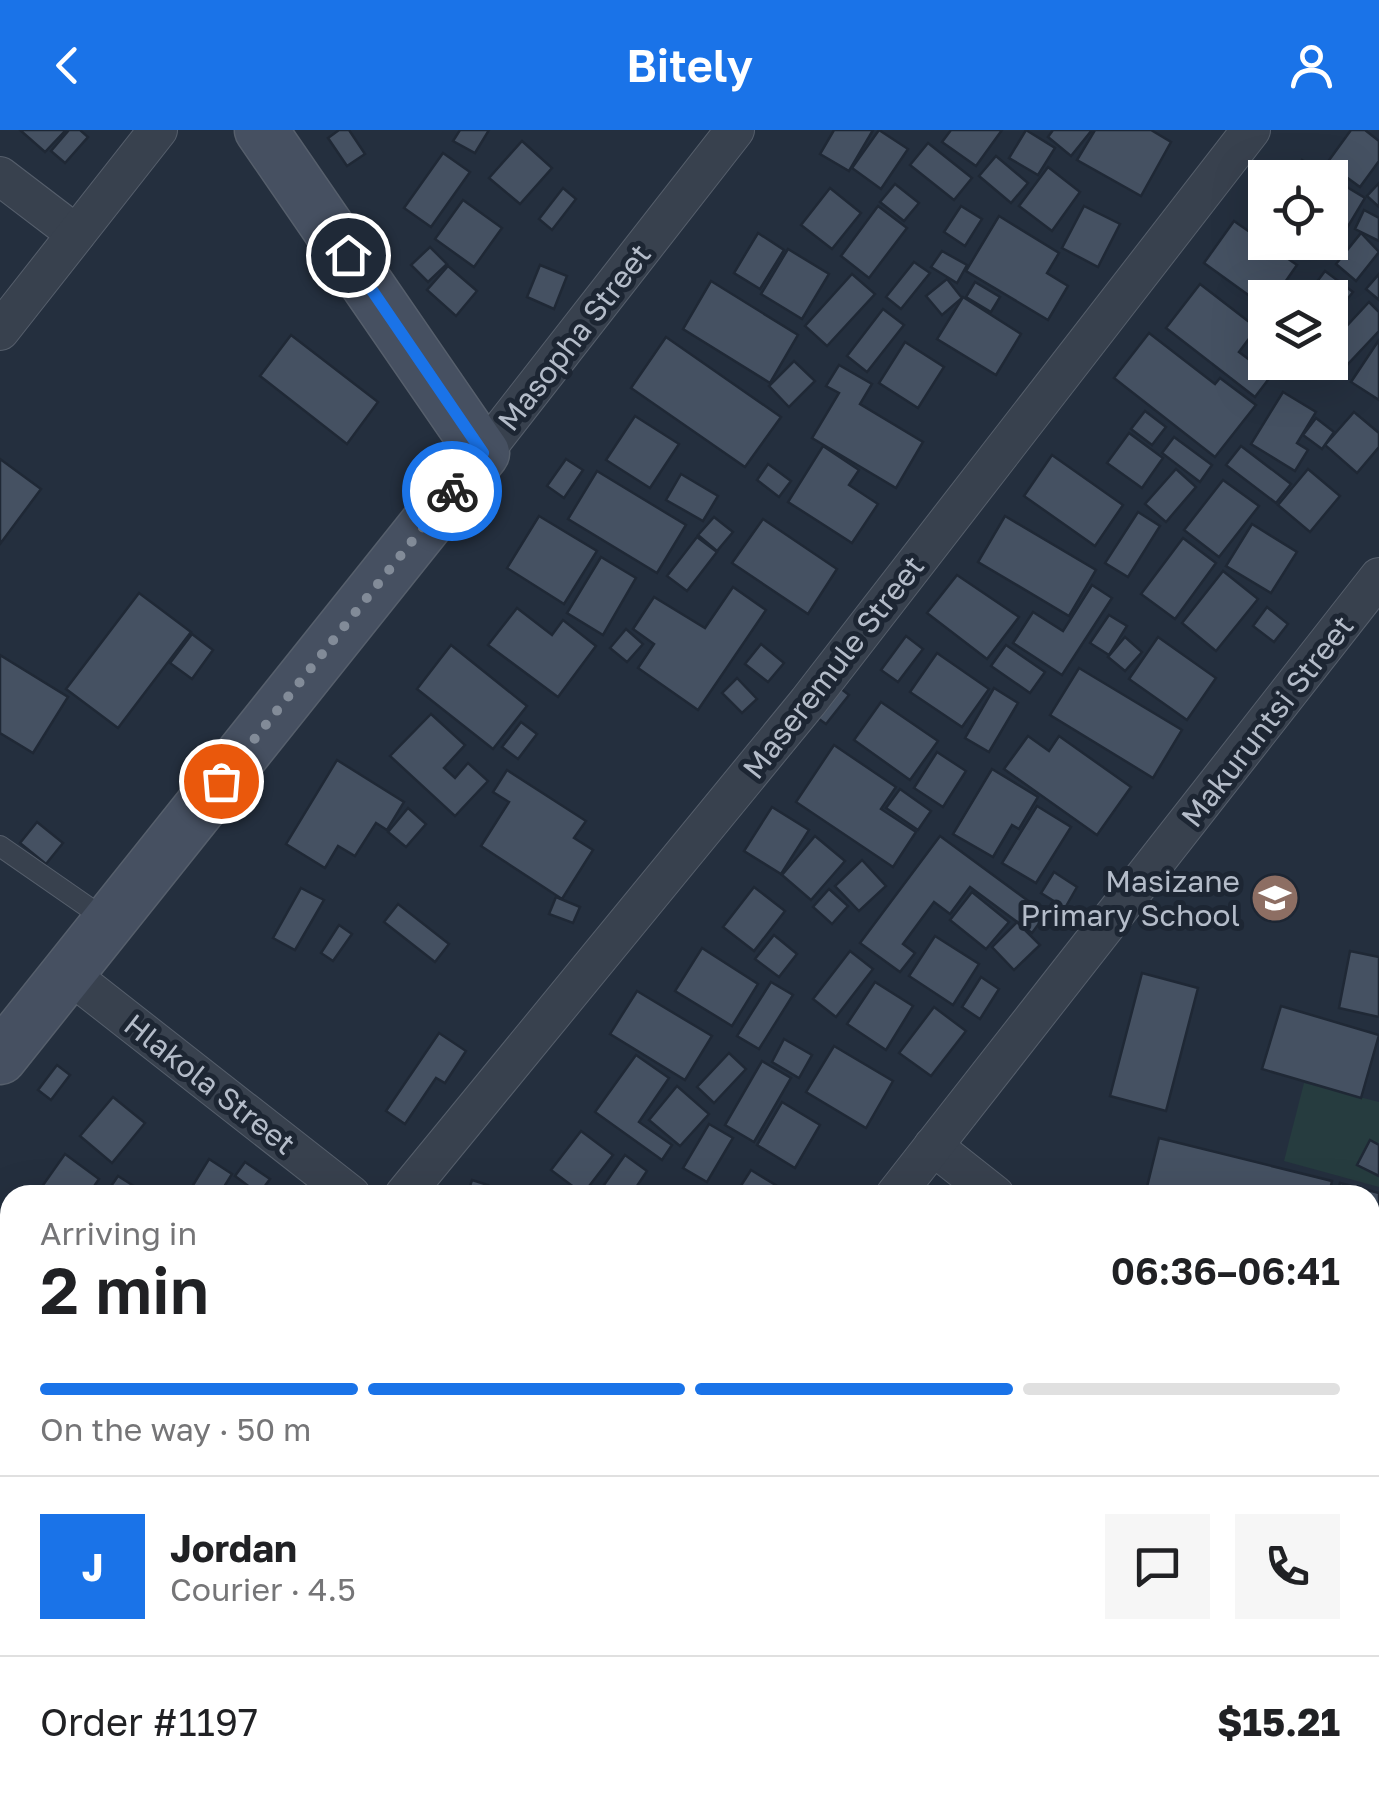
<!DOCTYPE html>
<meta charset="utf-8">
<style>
body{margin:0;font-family:"Golos Text",sans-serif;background:#f6f6f6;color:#202124;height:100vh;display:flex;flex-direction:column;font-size:38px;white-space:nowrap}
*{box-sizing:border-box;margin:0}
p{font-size:32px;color:#757577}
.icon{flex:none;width:55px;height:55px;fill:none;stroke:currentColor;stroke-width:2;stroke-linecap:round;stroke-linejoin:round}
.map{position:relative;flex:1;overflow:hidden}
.drawer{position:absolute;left:0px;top:1055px;width:1380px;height:620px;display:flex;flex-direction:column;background:#fff;border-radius:30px 30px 0 0;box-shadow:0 10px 40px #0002}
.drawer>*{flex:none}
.buttons{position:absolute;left:1248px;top:30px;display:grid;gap:20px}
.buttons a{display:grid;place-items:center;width:100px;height:100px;border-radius:0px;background:#fff;box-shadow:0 10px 40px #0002;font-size:50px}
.pin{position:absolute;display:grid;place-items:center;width:85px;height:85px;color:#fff;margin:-42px;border:5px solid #fff;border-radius:50%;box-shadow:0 2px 10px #0007}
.courier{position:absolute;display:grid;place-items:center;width:100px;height:100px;margin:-50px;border:8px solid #1a73e8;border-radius:50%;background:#fff;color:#222;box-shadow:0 2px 12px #0007}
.overview em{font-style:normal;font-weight:600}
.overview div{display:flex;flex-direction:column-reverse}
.overview{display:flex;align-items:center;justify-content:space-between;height:170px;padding:0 40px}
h1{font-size:65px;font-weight:600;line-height:75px}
.bar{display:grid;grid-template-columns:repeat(4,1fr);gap:15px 10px;align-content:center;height:120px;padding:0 40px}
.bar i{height:12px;border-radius:8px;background:#e0e0e0}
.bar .current{background:#1a73e8}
.bar p{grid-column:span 4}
.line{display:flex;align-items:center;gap:25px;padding:0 40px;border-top:2px solid #e0e0e0}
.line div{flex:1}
.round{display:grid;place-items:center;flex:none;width:105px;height:105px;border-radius:0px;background:#f6f6f6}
header{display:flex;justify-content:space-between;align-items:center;height:130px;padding:0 40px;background:#1a73e8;color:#fff;font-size:45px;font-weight:600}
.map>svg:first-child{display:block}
</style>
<header><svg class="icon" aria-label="back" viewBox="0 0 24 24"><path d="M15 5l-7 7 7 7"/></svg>Bitely<svg class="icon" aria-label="person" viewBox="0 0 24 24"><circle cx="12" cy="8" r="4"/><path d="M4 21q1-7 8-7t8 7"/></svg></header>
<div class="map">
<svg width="1379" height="1675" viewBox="0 0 1379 1675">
<rect width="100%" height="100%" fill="#242f3e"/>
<!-- green -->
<polygon fill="#263c3f" points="1304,953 1379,972 1379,1057 1284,1031"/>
<!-- building -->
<g fill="#455162" stroke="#1f2835" stroke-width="2.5">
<polygon points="20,0 66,0 45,22"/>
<polygon points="69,0 80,0 88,7 65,33 51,21"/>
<polygon points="339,0 349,0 365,24 347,36 328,8"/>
<polygon points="460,0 489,0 475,23 453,11"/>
<polygon points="834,0 873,0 849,41 820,24"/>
<polygon points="879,0 908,19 881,59 852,38"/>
<polygon points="951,0 1002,0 976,36 942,12"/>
<polygon points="1026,0 1055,18 1038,45 1009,28"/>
<polygon points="1053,0 1092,0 1071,26 1048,7"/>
<polygon points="1095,0 1151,0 1171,12 1141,66 1077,30"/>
<polygon points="1351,0 1365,0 1379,11 1379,31 1360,57 1327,33"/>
<polygon points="522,11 552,38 520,74 489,48"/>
<polygon points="928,13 972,48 954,70 910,35"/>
<polygon points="443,23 470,42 431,97 404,78"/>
<polygon points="996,26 1028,53 1011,73 979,46"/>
<polygon points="1302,30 1365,68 1329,128 1303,112 1330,112 1330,48 1291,48"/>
<polygon points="1048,37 1080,62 1052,101 1019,76"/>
<polygon points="1379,53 1379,77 1367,66"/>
<polygon points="895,54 919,73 904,91 880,72"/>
<polygon points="563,58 576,69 552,100 539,89"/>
<polygon points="830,58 861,83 832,119 801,95"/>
<polygon points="463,70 502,98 474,137 435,109"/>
<polygon points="878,76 907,98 869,148 841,126"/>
<polygon points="961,76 982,89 965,116 944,102"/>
<polygon points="1084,76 1120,94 1098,137 1062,118"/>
<polygon points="1364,80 1379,88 1379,111 1355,99"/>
<polygon points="999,86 1059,123 1047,143 1068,156 1048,190 966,141"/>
<polygon points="1234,91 1297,135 1274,168 1265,168 1265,177 1204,133"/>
<polygon points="758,103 784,120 760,159 734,143"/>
<polygon points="1361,103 1379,122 1356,151 1336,134"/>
<polygon points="430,117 447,134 428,152 411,135"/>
<polygon points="788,119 829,144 802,189 761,164"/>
<polygon points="942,121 967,135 957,153 931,137"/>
<polygon points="914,132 930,143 901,179 886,167"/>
<polygon points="540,135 567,146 554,179 527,167"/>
<polygon points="448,136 477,161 456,186 427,160"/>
<polygon points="1325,141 1353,162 1341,177 1313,157"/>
<polygon points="852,144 875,164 827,216 805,196"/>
<polygon points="1379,144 1379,170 1366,159"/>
<polygon points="947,149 962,168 942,185 926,166"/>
<polygon points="711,151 798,205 770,253 683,199"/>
<polygon points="975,152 1000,167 991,182 966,167"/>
<polygon points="1200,154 1257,198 1239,222 1271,246 1255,267 1166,198"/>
<polygon points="963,167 1021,204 996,245 937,209"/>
<polygon points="1369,172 1379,182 1379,201 1347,235 1330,214"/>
<polygon points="883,179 904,195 867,242 847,226"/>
<polygon points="1330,181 1340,185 1330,205"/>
<polygon points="1149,203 1215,254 1220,248 1256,275 1215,327 1114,248"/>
<polygon points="291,205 378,272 347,314 260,246"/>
<polygon points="666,207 781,287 745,337 631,258"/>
<polygon points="1379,210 1379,270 1351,252"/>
<polygon points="1265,211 1265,232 1297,232 1288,247 1255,228"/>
<polygon points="905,212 944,237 918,278 879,253"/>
<polygon points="794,231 815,251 789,277 769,256"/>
<polygon points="839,235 872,254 860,274 923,312 896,358 812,308 839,263 826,256"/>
<polygon points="1283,262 1316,282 1297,313 1308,320 1295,341 1251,314"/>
<polygon points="1145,281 1166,297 1152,315 1131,299"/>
<polygon points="1354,282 1379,303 1379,317 1357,343 1325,315"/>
<polygon points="635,286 679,314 650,358 606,330"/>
<polygon points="1316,288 1334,302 1322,319 1303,305"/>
<polygon points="1129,303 1163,328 1142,358 1107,333"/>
<polygon points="1174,307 1212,335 1200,352 1162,323"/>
<polygon points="823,316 859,340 849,355 878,374 852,413 788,372"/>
<polygon points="1241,316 1291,354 1276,373 1226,335"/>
<polygon points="1052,325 1123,375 1095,416 1024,366"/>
<polygon points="0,329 41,359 0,414"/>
<polygon points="566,329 583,340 564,368 547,356"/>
<polygon points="768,334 791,351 779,367 757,350"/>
<polygon points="1176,339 1196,357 1166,392 1145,374"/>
<polygon points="1308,339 1340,366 1310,402 1278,375"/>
<polygon points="597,341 686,395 657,443 568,389"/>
<polygon points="681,344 718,366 703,391 666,370"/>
<polygon points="1223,350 1259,376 1219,427 1184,400"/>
<polygon points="1138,382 1160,396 1128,447 1105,433"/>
<polygon points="539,386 597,421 564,474 507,438"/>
<polygon points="1005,386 1096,440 1069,486 978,432"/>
<polygon points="714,387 733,402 717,421 698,405"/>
<polygon points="763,389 837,439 808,484 732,433"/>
<polygon points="1252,394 1297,422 1271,463 1226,436"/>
<polygon points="697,407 717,422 687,461 667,446"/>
<polygon points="1183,408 1216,433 1175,489 1141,464"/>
<polygon points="601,427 636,448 603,505 567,483"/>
<polygon points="1223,441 1258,469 1216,521 1182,493"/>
<polygon points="957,445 1019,487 987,529 927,483"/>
<polygon points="1092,455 1112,468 1062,545 1013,513 1033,482 1063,501"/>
<polygon points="733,457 766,480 698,580 638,538 654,514 633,499 654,467 705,498"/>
<polygon points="139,463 191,502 118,598 66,559"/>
<polygon points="1267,477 1288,494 1274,512 1253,496"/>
<polygon points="517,478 552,505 563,490 596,516 558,567 488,515"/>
<polygon points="1109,485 1127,496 1109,525 1090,513"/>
<polygon points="626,499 643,514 627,532 610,518"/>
<polygon points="192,504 213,520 192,549 170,533"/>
<polygon points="906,506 923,519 898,552 881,540"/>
<polygon points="1125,507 1142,522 1125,541 1108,527"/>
<polygon points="1158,507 1216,548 1187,590 1129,549"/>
<polygon points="761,514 784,533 768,552 745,534"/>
<polygon points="451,515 527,576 493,619 417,559"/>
<polygon points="1006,515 1045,542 1030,563 991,536"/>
<polygon points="937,523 989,559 962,597 910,562"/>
<polygon points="0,525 68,567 33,623 0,603"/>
<polygon points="1079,538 1182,600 1153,648 1050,585"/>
<polygon points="737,548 757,569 742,583 722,563"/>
<polygon points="835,554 849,565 826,594 812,584"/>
<polygon points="994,558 1018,573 989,622 965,608"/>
<polygon points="881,572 938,611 910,650 854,610"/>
<polygon points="431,584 465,615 444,638 455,648 468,633 488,651 455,686 390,626"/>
<polygon points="521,592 537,604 518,629 502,617"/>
<polygon points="1028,606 1049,621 1059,606 1131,657 1097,705 1004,639"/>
<polygon points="834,615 896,657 881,679 916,702 893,737 796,672"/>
<polygon points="937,622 966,641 943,677 914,658"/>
<polygon points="337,630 404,672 387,700 376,693 355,726 338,716 325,738 286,714"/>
<polygon points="992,639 1038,667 1019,699 1012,695 993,727 953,704"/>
<polygon points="507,640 586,691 574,708 593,720 562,769 481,716 509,672 493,662"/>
<polygon points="900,659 931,681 918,700 886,678"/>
<polygon points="1037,676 1071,697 1036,753 1002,733"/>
<polygon points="772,677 809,700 781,744 744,721"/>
<polygon points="408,678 426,694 406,717 388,702"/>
<polygon points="37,692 63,713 46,734 20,713"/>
<polygon points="815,706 845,731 811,770 782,745"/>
<polygon points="940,706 1046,784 1032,803 970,757 950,784 934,772 903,814 915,823 900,842 860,813"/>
<polygon points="862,730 886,756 859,781 835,756"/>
<polygon points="1054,742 1077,757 1065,778 1041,763"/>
<polygon points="754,757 785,781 754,821 723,797"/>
<polygon points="301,758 324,770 295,820 273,808"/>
<polygon points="829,759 848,776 832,794 813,777"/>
<polygon points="972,762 1009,792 986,819 950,790"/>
<polygon points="556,767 580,777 573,793 549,784"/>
<polygon points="398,774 449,814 435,832 384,792"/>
<polygon points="1017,792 1040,815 1014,840 992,817"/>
<polygon points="339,795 352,804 333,831 321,823"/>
<polygon points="774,805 797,824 779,847 755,829"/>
<polygon points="935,806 979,834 953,875 909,846"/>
<polygon points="702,818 758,854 732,896 675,861"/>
<polygon points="850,821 873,839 836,887 813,869"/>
<polygon points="1350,821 1379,827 1379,887 1339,878"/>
<polygon points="1142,843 1198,858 1166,981 1110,966"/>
<polygon points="981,847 999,859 980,889 962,877"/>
<polygon points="771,852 793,865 759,919 737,906"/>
<polygon points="875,852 913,876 886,920 847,894"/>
<polygon points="637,861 712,906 685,950 610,904"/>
<polygon points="1281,876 1379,905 1361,968 1262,939"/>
<polygon points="934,877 966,901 931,946 899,923"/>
<polygon points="439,903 466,921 445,953 436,948 405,994 386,981"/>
<polygon points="784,909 812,925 799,948 772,932"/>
<polygon points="834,916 893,951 866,998 806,962"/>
<polygon points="729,923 746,939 714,973 697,957"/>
<polygon points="636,925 669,948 639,992 672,1015 662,1030 595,982"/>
<polygon points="762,931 791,948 754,1012 725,995"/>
<polygon points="57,935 70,945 51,970 38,960"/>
<polygon points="677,956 709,984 680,1016 649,990"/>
<polygon points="113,967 145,993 112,1033 80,1006"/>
<polygon points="782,972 820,995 795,1038 757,1015"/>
<polygon points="709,994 733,1008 707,1052 683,1038"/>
<polygon points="581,1001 613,1025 583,1064 551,1040"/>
<polygon points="1159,1008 1332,1051 1329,1065 1145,1065"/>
<polygon points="1370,1010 1379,1015 1379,1046 1357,1035"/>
<polygon points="65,1024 99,1049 88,1065 36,1065"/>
<polygon points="625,1025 647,1041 631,1065 597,1065"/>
<polygon points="209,1029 232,1044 219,1065 187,1065"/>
<polygon points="245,1032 270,1049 259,1064 235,1046"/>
<polygon points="751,1040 787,1062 786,1065 735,1065"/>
<polygon points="118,1046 148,1065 105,1065"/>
<polygon points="472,1050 488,1055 485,1065 467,1065"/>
<polygon points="1340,1053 1379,1063 1379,1131 1370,1129 1370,1065 1337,1065"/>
<polygon points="10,1099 10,1138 0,1130 0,1112"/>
<polygon points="1373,1143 1379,1145 1379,1220 1370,1218"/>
<polygon points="0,1164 10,1171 10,1186 0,1199"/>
<polygon points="10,1201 10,1234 0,1228 0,1217"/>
<polygon points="0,1238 10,1245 10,1263 0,1278"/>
<polygon points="1370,1330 1379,1336 1379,1356 1370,1350"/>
<polygon points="2,1358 10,1363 10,1418 0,1412"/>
<polygon points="0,1426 10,1433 10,1460 0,1474"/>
<polygon points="1379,1482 1379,1525 1370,1520 1370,1497"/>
<polygon points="0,1496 10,1504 10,1517 0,1530"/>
<polygon points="1370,1555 1379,1562 1379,1586 1374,1593"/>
<polygon points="29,1665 101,1665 106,1675 34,1675"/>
<polygon points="138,1665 156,1665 171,1675 131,1675"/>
<polygon points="244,1665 278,1665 289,1674 237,1675"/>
<polygon points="581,1665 650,1665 642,1675 573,1675"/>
<polygon points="675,1665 699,1665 709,1675 665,1675"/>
<polygon points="721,1665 747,1665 740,1675"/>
<polygon points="808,1665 840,1665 832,1675 807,1675 803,1672"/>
<polygon points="868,1665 934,1665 926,1675 861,1675"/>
<polygon points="1276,1665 1315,1665 1307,1675 1288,1675"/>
</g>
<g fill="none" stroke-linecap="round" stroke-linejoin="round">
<!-- lane casing -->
<g stroke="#565f6c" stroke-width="22">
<polyline id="lane" points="0,716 108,791"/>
</g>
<!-- street casing -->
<g stroke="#565f6c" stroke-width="40">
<g id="street">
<polyline points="0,46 76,104"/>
<polyline points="0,201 158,0"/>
<polyline points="483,323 735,0"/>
<polyline points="69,844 351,1065"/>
<polyline points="933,1016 995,1065"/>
<polyline points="404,1065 808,572 1251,0"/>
<polyline points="895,1065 1379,447"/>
<polyline points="1370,1363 1379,1370"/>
<polyline points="0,1569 10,1560"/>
<polyline points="462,1665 470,1675"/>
<polyline points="1132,1665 1144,1675"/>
<polyline points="422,1675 430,1665"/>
<polyline points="1367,1675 1379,1659"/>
</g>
</g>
<!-- secondary casing -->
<g stroke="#565f6c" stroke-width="55">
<polyline id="secondary" points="0,928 483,323 261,0"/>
</g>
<!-- lane -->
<use href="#lane" stroke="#38414e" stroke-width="20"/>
<!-- street -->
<use href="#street" stroke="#38414e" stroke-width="38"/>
<!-- secondary -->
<use href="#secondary" stroke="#465061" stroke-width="52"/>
</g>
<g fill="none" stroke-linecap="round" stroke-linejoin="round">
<!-- done -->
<polyline stroke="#828b98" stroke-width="10" stroke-dasharray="0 18" points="221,651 452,361"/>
<!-- route -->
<polyline stroke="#1a73e8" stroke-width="12" points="348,125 483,323 452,361"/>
</g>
<!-- icons -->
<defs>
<g id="school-disc" transform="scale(2.5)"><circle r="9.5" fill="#8d6e63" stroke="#1d2633"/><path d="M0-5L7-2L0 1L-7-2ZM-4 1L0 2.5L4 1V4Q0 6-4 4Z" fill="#fff"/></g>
</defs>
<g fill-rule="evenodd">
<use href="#school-disc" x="1275" y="768"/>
</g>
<g text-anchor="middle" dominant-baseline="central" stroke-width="10" stroke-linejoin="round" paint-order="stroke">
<!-- street labels -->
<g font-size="30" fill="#b4bcc9" stroke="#1d2633">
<text transform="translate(574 207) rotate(-52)">Masopha Street</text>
<text transform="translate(833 537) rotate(-52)">Maseremule Street</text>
<text transform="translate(1267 591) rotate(-52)">Makuruntsi Street</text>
<text transform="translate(210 954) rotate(38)">Hlakola Street</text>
</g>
<!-- poi labels -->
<g font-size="30" fill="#b4bcc9" stroke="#1d2633" text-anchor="end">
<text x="1240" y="751">Masizane<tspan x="1240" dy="34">Primary School</tspan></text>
</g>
</g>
</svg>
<div class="buttons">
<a><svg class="icon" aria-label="locate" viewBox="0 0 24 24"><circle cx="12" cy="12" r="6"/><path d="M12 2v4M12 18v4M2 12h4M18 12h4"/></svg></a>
<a><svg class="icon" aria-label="layers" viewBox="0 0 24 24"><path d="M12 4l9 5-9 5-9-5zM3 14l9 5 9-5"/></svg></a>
</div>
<div class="pin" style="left:221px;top:651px;background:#ea580c"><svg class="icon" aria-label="bag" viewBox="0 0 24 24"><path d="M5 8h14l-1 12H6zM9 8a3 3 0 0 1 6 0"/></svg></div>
<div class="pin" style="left:348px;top:125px;background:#1f2937"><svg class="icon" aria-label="home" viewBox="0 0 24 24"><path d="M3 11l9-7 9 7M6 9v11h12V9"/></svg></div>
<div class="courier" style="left:452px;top:361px"><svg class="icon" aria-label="bike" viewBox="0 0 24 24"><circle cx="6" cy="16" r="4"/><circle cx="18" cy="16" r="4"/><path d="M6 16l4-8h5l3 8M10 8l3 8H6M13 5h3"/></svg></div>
<section class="drawer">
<div class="overview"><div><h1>2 min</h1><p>Arriving in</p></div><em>06:36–06:41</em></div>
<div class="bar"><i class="current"></i><i class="current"></i><i class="current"></i><i></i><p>On the way · 50 m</p></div>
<div class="line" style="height:180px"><b class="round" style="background:#1a73e8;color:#fff">J</b><div><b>Jordan</b><p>Courier · 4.5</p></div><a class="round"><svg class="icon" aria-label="chat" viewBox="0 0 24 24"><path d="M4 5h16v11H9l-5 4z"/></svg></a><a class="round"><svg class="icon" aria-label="phone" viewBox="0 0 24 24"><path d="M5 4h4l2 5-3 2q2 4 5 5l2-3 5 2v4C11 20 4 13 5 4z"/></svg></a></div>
<div class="line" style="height:130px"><div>Order #1197</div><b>$15.21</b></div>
</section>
</div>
